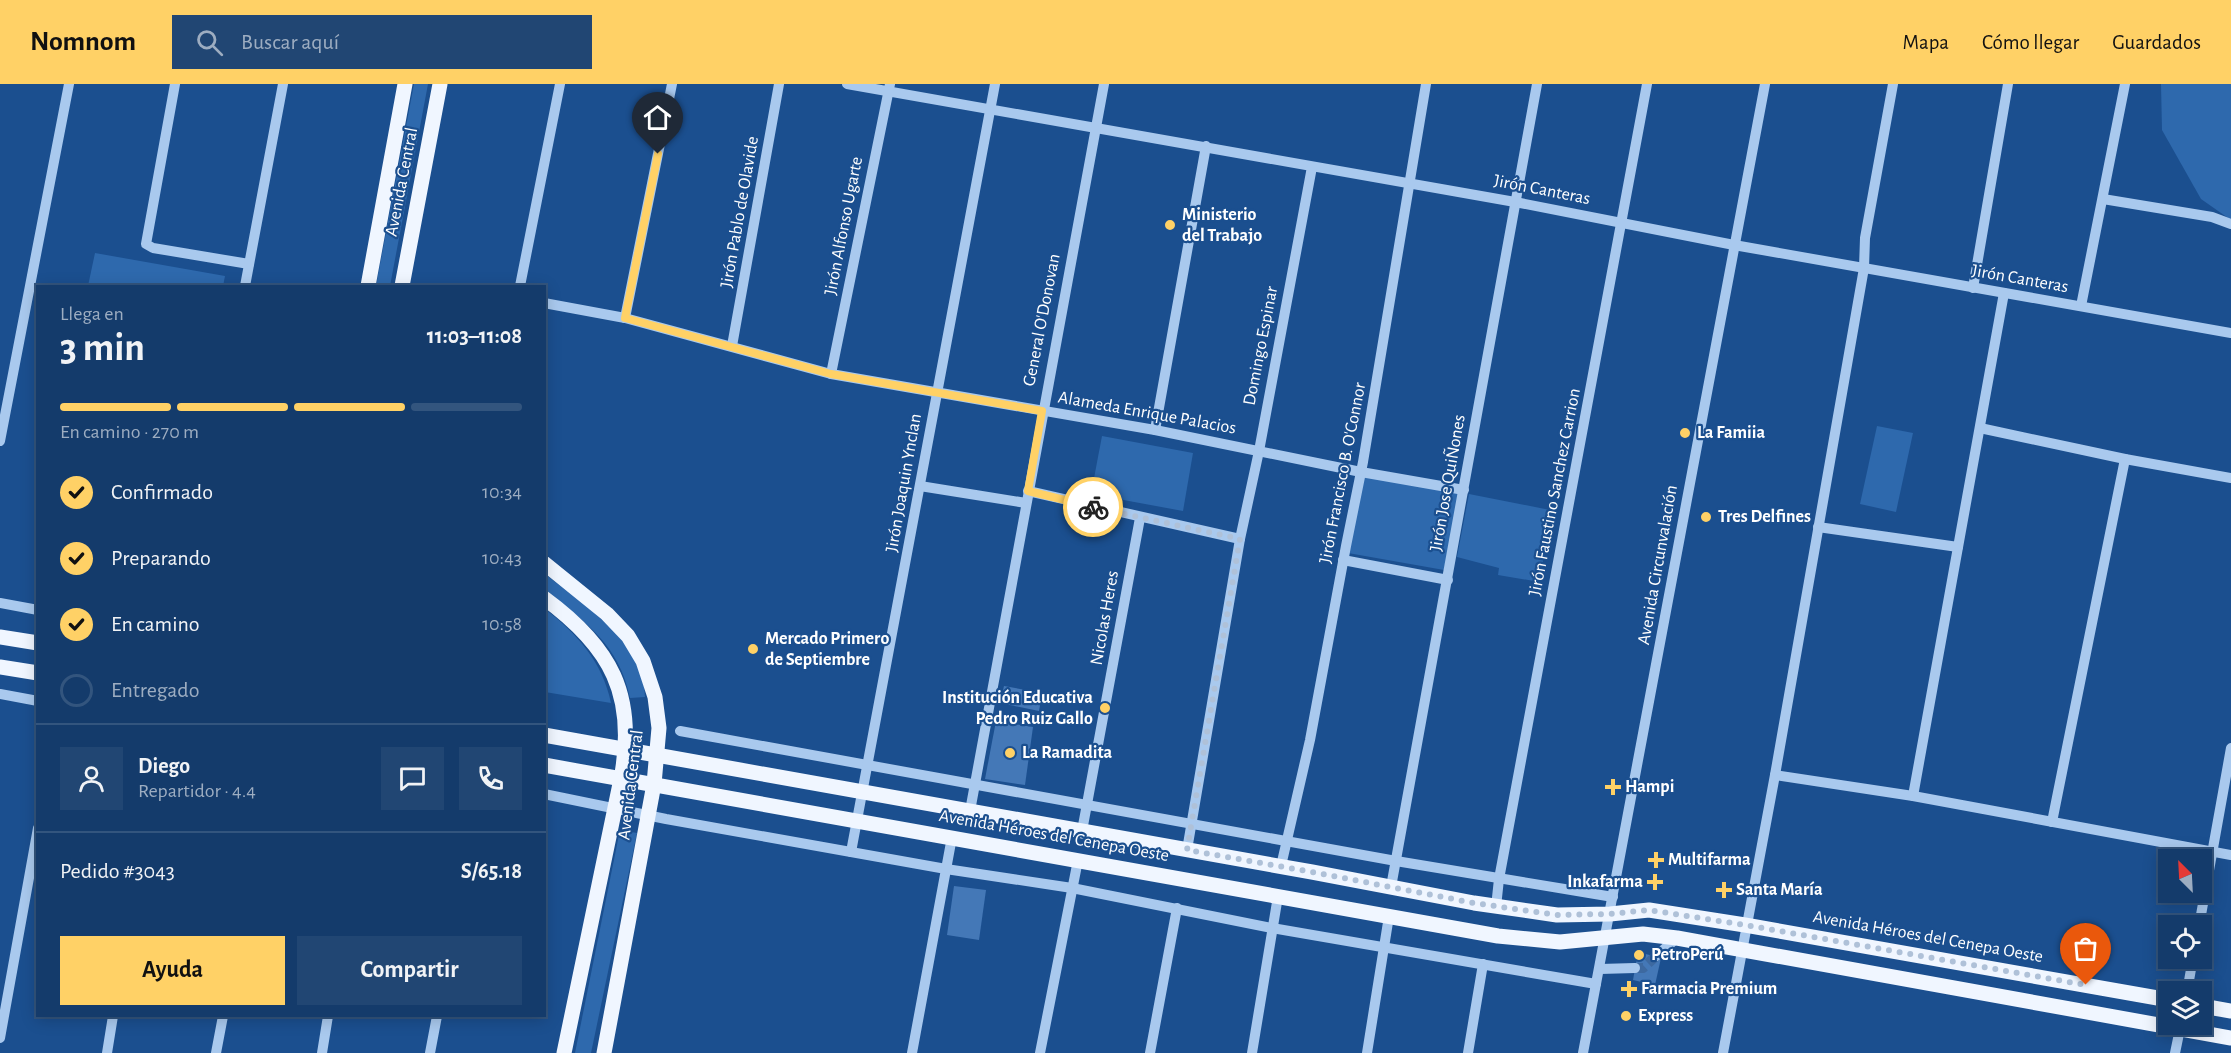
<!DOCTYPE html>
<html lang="es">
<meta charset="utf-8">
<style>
body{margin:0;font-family:"Alegreya Sans",sans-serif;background:#214673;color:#f1f3f6;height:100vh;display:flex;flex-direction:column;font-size:22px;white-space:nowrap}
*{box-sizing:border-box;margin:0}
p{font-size:20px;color:#9dadc1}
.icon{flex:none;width:33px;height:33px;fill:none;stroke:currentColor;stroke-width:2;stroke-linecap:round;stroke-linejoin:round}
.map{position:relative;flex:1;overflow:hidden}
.details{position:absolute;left:36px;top:201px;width:510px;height:732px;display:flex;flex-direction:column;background:#143b6b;border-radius:0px;box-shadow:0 3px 15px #0003,0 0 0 2px #33557e}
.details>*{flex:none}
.needle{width:39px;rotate:336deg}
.tools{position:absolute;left:2158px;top:765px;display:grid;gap:12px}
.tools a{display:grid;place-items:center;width:54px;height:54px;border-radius:0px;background:#143b6b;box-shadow:0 3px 15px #0003,0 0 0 2px #33557e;font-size:30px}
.pin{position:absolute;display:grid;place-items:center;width:51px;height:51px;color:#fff;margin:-62px -26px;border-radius:50% 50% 50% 0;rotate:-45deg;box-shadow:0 0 6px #0007}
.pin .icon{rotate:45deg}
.courier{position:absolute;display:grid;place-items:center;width:60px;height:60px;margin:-30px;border:4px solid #ffd166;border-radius:50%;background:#fff;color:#222;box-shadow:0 2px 8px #0007}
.overview em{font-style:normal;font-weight:700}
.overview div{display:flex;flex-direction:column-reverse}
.overview{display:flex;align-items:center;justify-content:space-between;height:102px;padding:0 24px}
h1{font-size:39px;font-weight:700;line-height:45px}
.bar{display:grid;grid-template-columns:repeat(4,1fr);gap:9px 6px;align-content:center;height:72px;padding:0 24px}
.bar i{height:8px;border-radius:4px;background:#33557e}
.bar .active{background:#ffd166}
.bar p{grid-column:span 4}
.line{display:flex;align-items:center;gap:15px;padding:0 24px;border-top:2px solid #33557e}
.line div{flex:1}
.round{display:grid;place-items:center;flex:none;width:63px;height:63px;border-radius:0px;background:#214673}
ol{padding:0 24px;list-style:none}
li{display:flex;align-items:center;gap:18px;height:66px}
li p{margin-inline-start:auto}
li .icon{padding:6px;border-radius:50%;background:#ffd166;color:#111;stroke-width:4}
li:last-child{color:#9dadc1}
li i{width:33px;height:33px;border:3px solid #33557e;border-radius:50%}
.cta{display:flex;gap:12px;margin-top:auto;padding:12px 24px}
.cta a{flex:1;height:69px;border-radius:0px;background:#ffd166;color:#111;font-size:24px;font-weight:700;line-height:69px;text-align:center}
.cta a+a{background:#214673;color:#f1f3f6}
header{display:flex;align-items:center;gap:36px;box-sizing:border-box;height:84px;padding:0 30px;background:#ffd166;color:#111}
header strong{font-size:28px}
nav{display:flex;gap:33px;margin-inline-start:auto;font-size:21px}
.search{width:420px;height:54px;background:#214673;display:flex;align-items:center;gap:15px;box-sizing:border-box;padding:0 21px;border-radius:0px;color:#9dadc1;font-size:22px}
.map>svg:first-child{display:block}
</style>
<header>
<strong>Nomnom</strong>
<div class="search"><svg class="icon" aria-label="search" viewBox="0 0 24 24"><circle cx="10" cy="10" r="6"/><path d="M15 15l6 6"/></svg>Buscar aquí</div>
<nav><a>Mapa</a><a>Cómo llegar</a><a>Guardados</a></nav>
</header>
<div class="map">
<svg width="2231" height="969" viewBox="0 0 2231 969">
<rect width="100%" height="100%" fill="#1b4f8f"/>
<!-- green -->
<g fill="#2e69ad">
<polygon points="414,0 428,0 390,202 376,202"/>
<polygon points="2161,0 2231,0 2231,136 2201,115 2162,46"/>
<polygon points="95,169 225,192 223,202 88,202"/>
<polygon points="1877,342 1913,349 1896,428 1860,420"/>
<polygon points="1102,352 1193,369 1183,427 1091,410"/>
<polygon points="1363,390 1459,409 1444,486 1348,469"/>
<polygon points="1469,410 1550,426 1540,498 1498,491 1499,484 1457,473"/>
<path d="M544 489C582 520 645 558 645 613L630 614C619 560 586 539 545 506Z"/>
<path d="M544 524C577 550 602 577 611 619L545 608Z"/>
<polygon points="620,746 637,749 591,969 575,969"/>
</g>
<!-- building -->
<g fill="#4478b7">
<polygon points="1004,602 1042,609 1039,627 1000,619"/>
<polygon points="996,637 1033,643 1025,701 985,695"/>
<polygon points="954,802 986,806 979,856 947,851"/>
<polygon points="1638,868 1661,874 1655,901 1633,896"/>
</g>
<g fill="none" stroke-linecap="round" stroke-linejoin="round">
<!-- minor-tunnel -->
<polyline stroke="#3d69a0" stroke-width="10" stroke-dasharray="10 5" stroke-linecap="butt" points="1635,884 1643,884 1656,872"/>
<!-- minor -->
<g stroke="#a9c9ee" stroke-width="10">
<polyline points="175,0 146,160 153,164 249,180"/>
<polyline points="847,0 1515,118 1734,161 2231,249"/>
<polyline points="2103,115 2212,133 2231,140"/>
<polyline points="245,202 283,0"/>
<polyline points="520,202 560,0"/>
<polyline points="1973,204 2008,0"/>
<polyline points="544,219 625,234 831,290 1155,346 1361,388 1464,406"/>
<polyline points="2081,222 2125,0"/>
<polyline points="625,234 672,0"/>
<polyline points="732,262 779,0"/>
<polyline points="831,290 890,0"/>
<polyline points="1980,344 2125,375 2231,394"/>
<polyline points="1155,346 1206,62"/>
<polyline points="0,357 69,0"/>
<polyline points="920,402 1026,419"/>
<polyline points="1028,407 1240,455"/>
<polyline points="1818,443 1958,463"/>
<polyline points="1343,476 1448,496"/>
<polyline points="0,519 38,526"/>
<polyline points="0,610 38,617"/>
<polyline points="680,647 1396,777 1613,813"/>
<polyline points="1775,691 1913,712 2231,771"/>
<polyline points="544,710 666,735 946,785 1072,804 1272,844 1596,900"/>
<polyline points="1913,712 2004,209"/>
<polyline points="970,727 1104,0"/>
<polyline points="2052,738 2125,375"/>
<polyline points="1082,747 1140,434"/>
<polyline points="1187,766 1240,455 1259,367 1312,83"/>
<polyline points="851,768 995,0"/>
<polyline points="1281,782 1310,656 1346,462 1363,378 1426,0"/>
<polyline points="1391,803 1537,0"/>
<polyline points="1496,823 1499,795 1647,0"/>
<polyline points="2199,842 2231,664"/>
<polyline points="1656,872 1677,854"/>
<polyline points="1600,885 1635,884"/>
<polyline points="2187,908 2193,874"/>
<polyline points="0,954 38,744"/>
<polyline points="107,969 113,932"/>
<polyline points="216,969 223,932"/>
<polyline points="322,969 328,932"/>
<polyline points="430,969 437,932"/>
<polyline points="912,969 952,753"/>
<polyline points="1040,969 1078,776"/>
<polyline points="1150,969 1177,824"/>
<polyline points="1252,969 1278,812"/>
<polyline points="1367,969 1389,832"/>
<polyline points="1468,969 1483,880"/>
<polyline points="1583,969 1765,0"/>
<polyline points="1723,969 1775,691 1864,184 1865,154 1893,0"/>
<polyline points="2175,969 2181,940"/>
</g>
<!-- major -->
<g stroke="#f0f6ff" stroke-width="15">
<polyline points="368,202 405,0"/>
<polyline points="402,202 440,0"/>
<polyline points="544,479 607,530 628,552 643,577 655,613 659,644 654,700 604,969"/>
<path d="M544 514C611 563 637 611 621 695L564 969"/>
<polyline points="0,553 38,559"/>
<polyline points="0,583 38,589"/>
<polyline points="544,651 1312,788 1474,819 1557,831 1610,830 1649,826 1745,841 2169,916"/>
<polyline points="544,681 1498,852 1560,858 1643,850 1677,854 2231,954"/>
<polyline points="2202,922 2231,927"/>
</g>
</g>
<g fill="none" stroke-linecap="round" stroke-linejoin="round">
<!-- done -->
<polyline stroke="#afc1d8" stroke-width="6" stroke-dasharray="0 10.8" points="1093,423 1240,455 1187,766 1312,788 1474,819 1557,831 1610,830 1649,826 1745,841 2086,901"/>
<!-- route -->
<polyline stroke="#ffd166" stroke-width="8" points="658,70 625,234 831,290 1042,327 1028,407 1093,423"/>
</g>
<!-- markers -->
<g fill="#ffd166" stroke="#1b4f8f" stroke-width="2">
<circle cx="1170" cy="141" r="6"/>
<circle cx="1685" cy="349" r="6"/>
<circle cx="1706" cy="433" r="6"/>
<circle cx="753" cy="565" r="6"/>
<circle cx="1105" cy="624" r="6"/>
<circle cx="1010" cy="669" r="6"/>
<path d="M1610 694h6v6h6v6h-6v6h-6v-6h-6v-6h6z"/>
<path d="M1653 767h6v6h6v6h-6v6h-6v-6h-6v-6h6z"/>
<path d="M1652 789h6v6h6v6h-6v6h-6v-6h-6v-6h6z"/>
<path d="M1721 797h6v6h6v6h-6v6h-6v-6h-6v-6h6z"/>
<circle cx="1639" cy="871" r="6"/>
<path d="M1626 896h6v6h6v6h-6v6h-6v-6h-6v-6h6z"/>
<circle cx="1626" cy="932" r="6"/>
</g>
<g text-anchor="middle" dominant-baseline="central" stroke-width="4.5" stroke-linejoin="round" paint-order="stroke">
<!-- street labels -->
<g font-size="18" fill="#fff" stroke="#1b4f8f">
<text transform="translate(402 98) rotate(-79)">Avenida Central</text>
<text transform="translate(1542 106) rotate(11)">Jirón Canteras</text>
<text transform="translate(740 128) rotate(-80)">Jirón Pablo de Olavide</text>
<text transform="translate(844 142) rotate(-79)">Jirón Alfonso Ugarte</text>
<text transform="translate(2020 195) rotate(10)">Jirón Canteras</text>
<text transform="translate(1042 236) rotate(-79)">General O'Donovan</text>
<text transform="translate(1261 262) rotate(-79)">Domingo Espinar</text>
<text transform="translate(1147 329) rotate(10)">Alameda Enrique Palacios</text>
<text transform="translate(1343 389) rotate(-79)">Jirón Francisco B. O'Connor</text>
<text transform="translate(904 399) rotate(-80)">Jirón Joaquin Ynclan</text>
<text transform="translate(1448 399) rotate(-80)">Jirón Jose QuiÑones</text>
<text transform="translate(1555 408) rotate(-79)">Jirón Faustino Sanchez Carrion</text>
<text transform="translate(1658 481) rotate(-80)">Avenida Circunvalación</text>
<text transform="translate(1105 534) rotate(-80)">Nicolas Heres</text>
<text transform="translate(631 701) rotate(-83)">Avenida Central</text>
<text transform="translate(1054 752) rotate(10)">Avenida Héroes del Cenepa Oeste</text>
<text transform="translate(1928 853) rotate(10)">Avenida Héroes del Cenepa Oeste</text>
</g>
<!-- poi labels -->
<g font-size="18" font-weight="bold" fill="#fff" stroke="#1b4f8f" text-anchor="start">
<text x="1182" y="131">Ministerio<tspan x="1182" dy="21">del Trabajo</tspan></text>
<text x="1697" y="349">La Famiia</text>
<text x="1718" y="433">Tres Delfines</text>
<text x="765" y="555">Mercado Primero<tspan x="765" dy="21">de Septiembre</tspan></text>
<text x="1093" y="614" text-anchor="end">Institución Educativa<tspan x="1093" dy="21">Pedro Ruiz Gallo</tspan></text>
<text x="1022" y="669">La Ramadita</text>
<text x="1625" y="703">Hampi</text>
<text x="1668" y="776">Multifarma</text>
<text x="1643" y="798" text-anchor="end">Inkafarma</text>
<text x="1736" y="806">Santa María</text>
<text x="1651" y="871">PetroPerú</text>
<text x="1641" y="905">Farmacia Premium</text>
<text x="1638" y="932">Express</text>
</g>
</g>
</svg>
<div class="tools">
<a><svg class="needle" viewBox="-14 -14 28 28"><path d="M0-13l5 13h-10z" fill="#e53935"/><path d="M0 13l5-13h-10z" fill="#9dadc1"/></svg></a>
<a><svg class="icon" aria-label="locate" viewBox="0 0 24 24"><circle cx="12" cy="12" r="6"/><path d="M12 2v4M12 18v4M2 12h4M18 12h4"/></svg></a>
<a><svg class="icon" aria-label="layers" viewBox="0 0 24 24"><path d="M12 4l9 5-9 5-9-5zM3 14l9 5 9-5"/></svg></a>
</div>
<div class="pin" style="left:2086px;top:901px;background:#ea580c"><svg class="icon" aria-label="bag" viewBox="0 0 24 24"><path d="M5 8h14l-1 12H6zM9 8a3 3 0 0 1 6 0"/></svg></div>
<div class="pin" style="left:658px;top:70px;background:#1f2937"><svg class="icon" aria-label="home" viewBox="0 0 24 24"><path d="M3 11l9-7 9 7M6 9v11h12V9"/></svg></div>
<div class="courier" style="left:1093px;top:423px"><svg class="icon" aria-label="bike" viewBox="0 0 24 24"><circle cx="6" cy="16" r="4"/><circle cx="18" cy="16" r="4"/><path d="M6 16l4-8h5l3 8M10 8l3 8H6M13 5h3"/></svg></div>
<section class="details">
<div class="overview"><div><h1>3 min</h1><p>Llega en</p></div><em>11:03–11:08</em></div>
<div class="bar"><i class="active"></i><i class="active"></i><i class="active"></i><i></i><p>En camino · 270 m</p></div>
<ol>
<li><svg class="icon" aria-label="check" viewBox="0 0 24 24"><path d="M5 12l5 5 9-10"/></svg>Confirmado<p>10:34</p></li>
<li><svg class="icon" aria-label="check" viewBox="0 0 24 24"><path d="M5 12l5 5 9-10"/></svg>Preparando<p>10:43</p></li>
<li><svg class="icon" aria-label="check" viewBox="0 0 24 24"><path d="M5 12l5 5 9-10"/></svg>En camino<p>10:58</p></li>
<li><i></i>Entregado</li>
</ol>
<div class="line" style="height:108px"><a class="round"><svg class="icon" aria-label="person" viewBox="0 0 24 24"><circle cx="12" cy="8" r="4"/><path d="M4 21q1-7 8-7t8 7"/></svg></a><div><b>Diego</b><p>Repartidor · 4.4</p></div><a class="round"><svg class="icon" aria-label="chat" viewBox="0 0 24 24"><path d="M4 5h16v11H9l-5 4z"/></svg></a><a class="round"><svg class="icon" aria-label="phone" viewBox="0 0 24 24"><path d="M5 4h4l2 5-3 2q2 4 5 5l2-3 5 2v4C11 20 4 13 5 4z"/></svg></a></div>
<div class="line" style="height:78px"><div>Pedido #3043</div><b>S/65.18</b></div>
<div class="cta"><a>Ayuda</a><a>Compartir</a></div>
</section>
</div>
